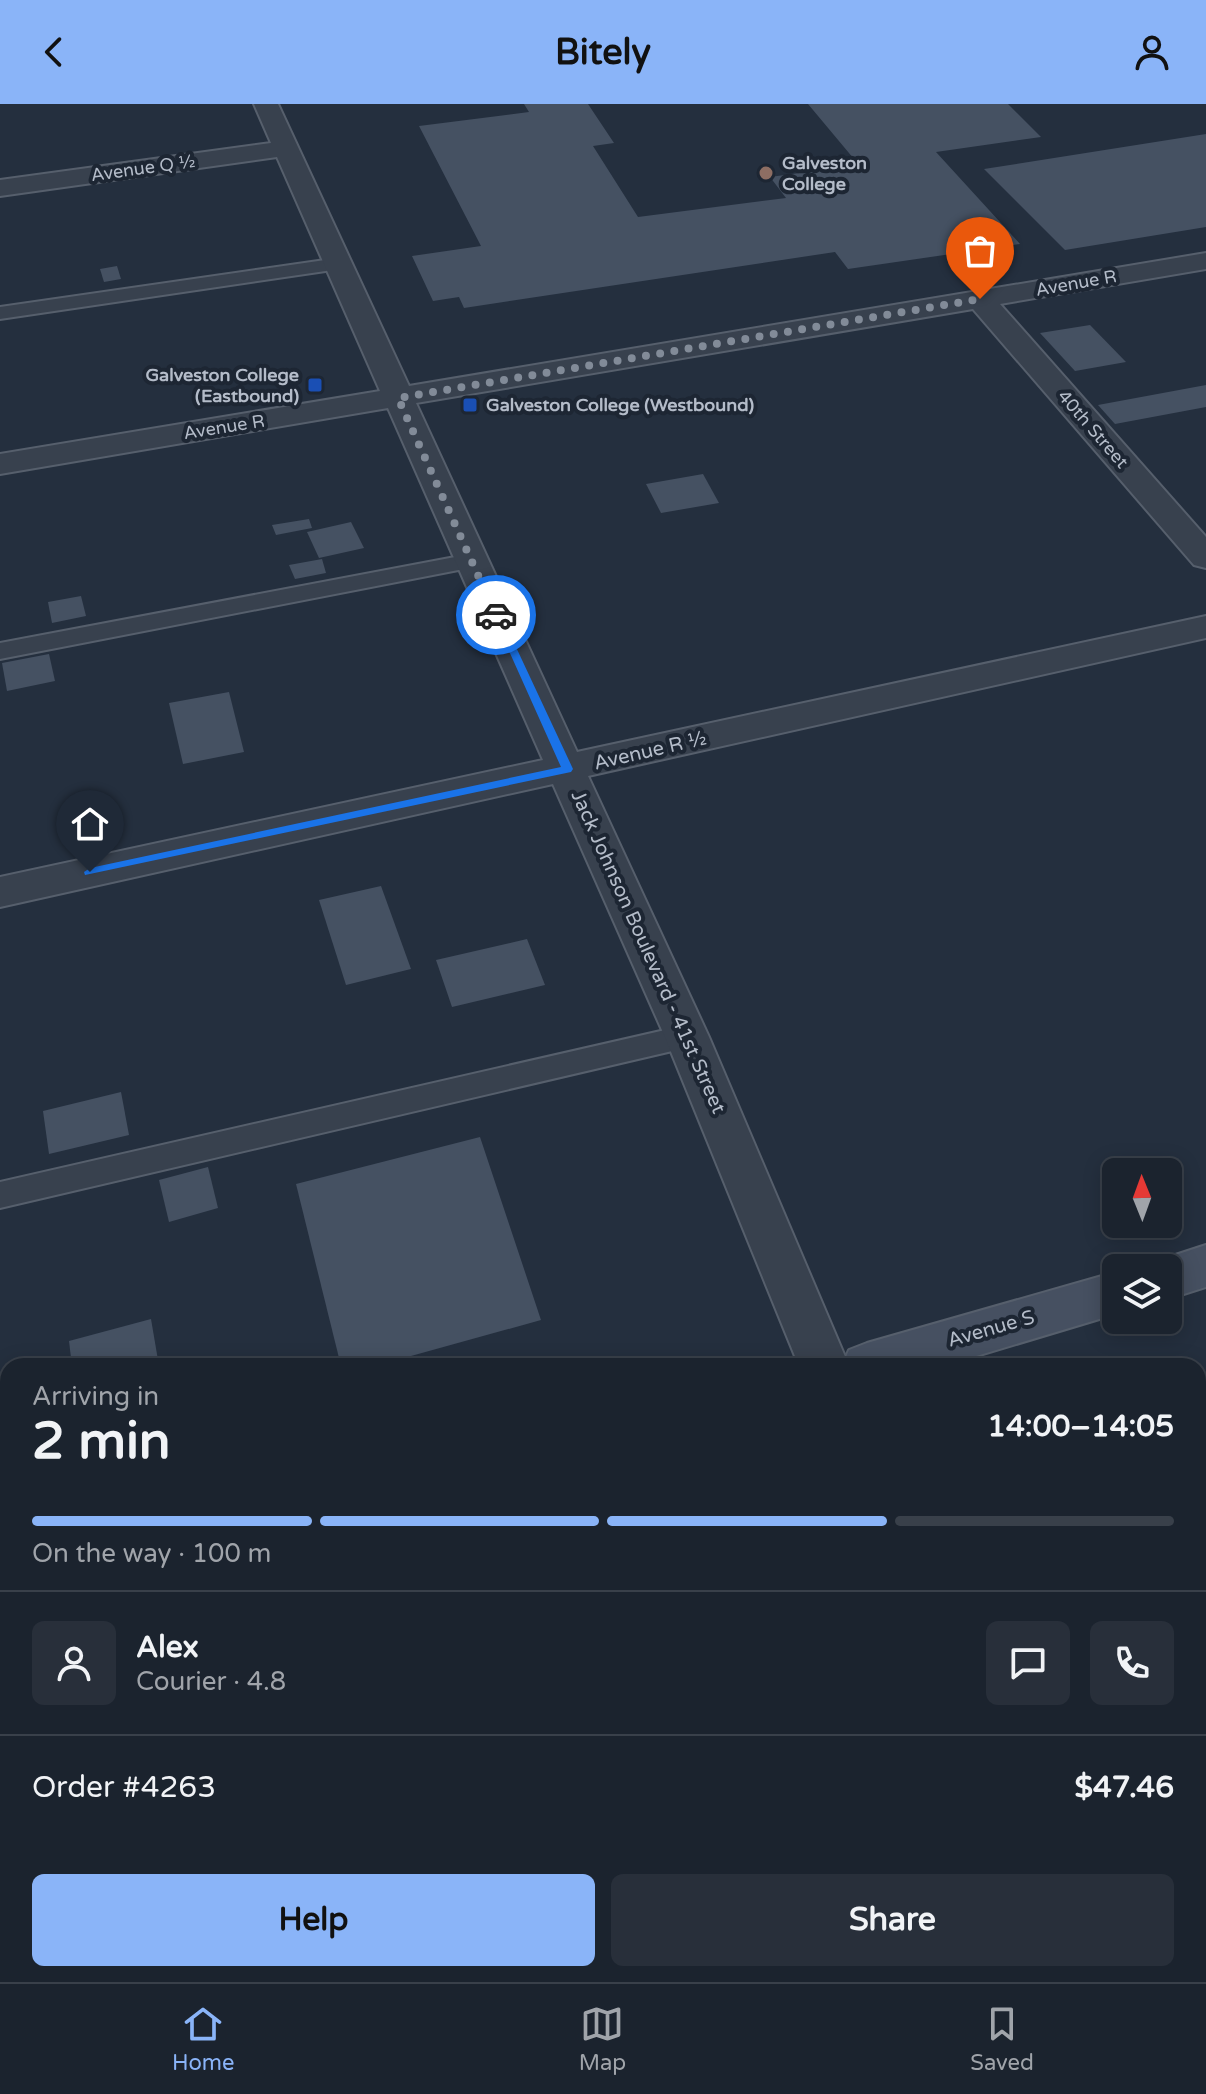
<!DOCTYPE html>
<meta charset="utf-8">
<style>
body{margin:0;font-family:"Varela Round",sans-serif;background:#282f3a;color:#f1f3f6;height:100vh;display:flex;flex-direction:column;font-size:30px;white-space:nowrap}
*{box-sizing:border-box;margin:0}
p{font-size:26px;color:#a0a4aa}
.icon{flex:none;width:44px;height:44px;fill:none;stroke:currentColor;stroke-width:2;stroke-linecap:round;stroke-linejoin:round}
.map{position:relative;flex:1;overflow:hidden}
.panel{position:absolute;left:0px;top:1254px;width:1206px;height:624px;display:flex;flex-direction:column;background:#1b232e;border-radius:24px 24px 0 0;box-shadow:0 4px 20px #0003,0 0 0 2px #39404a}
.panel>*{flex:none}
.needle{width:52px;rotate:359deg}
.tools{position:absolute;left:1102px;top:1054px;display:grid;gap:16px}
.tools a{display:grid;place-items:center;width:80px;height:80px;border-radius:12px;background:#1b232e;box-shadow:0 4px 20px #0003,0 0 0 2px #39404a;font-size:40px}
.pin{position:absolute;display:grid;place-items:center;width:68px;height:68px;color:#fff;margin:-82px -34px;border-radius:50% 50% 50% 0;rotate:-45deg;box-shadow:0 0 8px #0007}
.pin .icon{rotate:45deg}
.courier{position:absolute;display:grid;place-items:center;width:80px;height:80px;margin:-40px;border:6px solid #1a73e8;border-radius:50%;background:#fff;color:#222;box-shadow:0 2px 10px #0007}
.head em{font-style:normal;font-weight:700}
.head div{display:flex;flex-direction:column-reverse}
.head{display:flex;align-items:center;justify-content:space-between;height:136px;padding:0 32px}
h1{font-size:52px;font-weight:700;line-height:60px}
.bar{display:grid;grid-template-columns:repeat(4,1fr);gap:12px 8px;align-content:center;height:96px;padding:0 32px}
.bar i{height:10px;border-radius:6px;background:#39404a}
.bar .current{background:#8ab4f8}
.bar p{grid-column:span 4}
.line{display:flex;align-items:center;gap:20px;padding:0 32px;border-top:2px solid #39404a}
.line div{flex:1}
.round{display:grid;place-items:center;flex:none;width:84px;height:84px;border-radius:12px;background:#282f3a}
.action{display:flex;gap:16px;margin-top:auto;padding:16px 32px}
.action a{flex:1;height:92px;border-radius:12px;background:#8ab4f8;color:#111;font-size:32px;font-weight:700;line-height:92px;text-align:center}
.action a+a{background:#282f3a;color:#f1f3f6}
header{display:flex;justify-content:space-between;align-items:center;height:104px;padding:0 32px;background:#8ab4f8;color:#111;font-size:36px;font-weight:700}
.menu{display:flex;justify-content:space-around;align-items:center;height:112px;border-top:2px solid #39404a;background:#1b232e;font-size:22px;color:#a0a4aa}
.menu a{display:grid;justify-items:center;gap:4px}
.menu .current{color:#8ab4f8}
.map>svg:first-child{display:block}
</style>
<header><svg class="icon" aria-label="back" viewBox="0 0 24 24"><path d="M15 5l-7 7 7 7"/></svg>Bitely<svg class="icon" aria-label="person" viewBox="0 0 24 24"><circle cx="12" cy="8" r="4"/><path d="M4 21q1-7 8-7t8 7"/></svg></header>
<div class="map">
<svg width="1206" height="1878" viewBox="0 0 1206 1878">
<rect width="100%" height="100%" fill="#242f3e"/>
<!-- building -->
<g fill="#455162">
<polygon points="524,0 588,0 614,39 593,42 638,113 786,94 770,73 859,61 808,0 1008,0 1041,33 936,48 1020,140 848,165 835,148 464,204 459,193 433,197 412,152 481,142 419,22 529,8"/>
<polygon points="1206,30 1206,123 1065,146 984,65"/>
<polygon points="117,162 121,175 104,178 100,165"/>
<polygon points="1090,221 1126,258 1075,267 1040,229"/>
<polygon points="1206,281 1206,303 1115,320 1098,301"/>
<polygon points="703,370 719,399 661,409 646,380"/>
<polygon points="309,415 312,424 276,431 272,421"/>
<polygon points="351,418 364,444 319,454 307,428"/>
<polygon points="322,455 326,469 295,475 289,461"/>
<polygon points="81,492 86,512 52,519 48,498"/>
<polygon points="49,550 55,577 7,587 2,559"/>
<polygon points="229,588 244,648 183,660 169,599"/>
<polygon points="381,782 411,865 346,881 319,796"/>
<polygon points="527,835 545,881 452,903 436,856"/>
<polygon points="121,988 129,1031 49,1050 43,1007"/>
<polygon points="480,1033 541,1216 375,1262 341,1262 296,1080"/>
<polygon points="208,1063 218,1104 169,1118 159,1076"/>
<polygon points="151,1215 159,1262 72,1262 69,1237"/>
<polygon points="63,1870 164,1870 165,1878 64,1878"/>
<polygon points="336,1870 602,1870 580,1878 338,1878"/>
</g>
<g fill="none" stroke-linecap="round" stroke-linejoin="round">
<!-- lane casing -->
<g stroke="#565f6c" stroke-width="4">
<g id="lane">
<polygon points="339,154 346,156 349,160 346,164 0,215 0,203"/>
<polygon points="471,450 479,452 483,457 479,462 0,555 0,539"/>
<polygon points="687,921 698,925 702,933 698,941 0,1104 0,1078"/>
<polygon points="1206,1681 1206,1721 1198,1724 1198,1684"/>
<polygon points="707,1870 768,1870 765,1878 703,1878"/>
</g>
</g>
<!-- street casing -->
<g stroke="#565f6c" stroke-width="4">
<g id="street">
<polygon points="254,0 278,0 409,282 1206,149 1206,165 1000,200 1206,433 1206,464 1194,461 973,205 416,299 577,648 1206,512 1206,534 588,672 709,933 849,1262 799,1262 665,933 553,680 0,803 0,773 543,656 388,304 0,370 0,350 380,287 277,53 0,92 0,76 271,39"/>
<polygon points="1062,1870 1124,1870 1128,1878 1064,1878"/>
</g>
</g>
<!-- secondary casing -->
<g stroke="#565f6c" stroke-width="4">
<g id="secondary">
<polygon points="1206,1141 1206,1183 1168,1195 1168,1164 1148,1164 1151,1159"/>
<polygon points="1116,1168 1116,1210 943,1262 842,1262 849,1246 867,1239"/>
<polygon points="8,1487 8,1541 0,1543 0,1489"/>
</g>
</g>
<!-- lane -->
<use href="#lane" fill="#38414e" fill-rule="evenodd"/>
<!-- street -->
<use href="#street" fill="#38414e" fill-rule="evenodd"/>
<!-- secondary -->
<use href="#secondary" fill="#465061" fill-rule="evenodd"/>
</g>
<!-- route -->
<polygon fill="#1a73e8" points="492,509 501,511 573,665 571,668 85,771 84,768 90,764 561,663"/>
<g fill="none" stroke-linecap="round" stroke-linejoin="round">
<!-- done -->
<polyline stroke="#828b98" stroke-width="8" stroke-dasharray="0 14.4" points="496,511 398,294 980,195"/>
</g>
<!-- markers -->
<circle fill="#8d6e63" stroke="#1d2633" stroke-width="3" cx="766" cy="69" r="8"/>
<g fill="#1a4fb4" stroke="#1d2633" stroke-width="3">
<rect x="307" y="273" width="16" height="16" rx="4"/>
<rect x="462" y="293" width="16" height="16" rx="4"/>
</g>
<g text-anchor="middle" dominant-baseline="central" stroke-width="8" stroke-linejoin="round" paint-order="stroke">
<!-- far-poi labels -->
<g font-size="18" font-weight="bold" fill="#b4bcc9" stroke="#1d2633" text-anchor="start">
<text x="782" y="59">Galveston<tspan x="782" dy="21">College</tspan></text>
<text x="299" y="271" text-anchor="end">Galveston College<tspan x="299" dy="21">(Eastbound)</tspan></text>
<text x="486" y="301">Galveston College (Westbound)</text>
</g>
<!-- far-street labels -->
<g font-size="18" fill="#b4bcc9" stroke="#1d2633">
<text transform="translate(143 64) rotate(-8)">Avenue Q ½</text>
<text transform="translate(1076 179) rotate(-10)">Avenue R</text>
<text transform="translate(224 323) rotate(-9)">Avenue R</text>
<text transform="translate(1093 325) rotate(49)">40th Street</text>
</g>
<!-- street labels -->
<g font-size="20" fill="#b4bcc9" stroke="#1d2633">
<text transform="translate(650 647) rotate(-13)">Avenue R ½</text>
<text transform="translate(648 848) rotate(66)">Jack Johnson Boulevard - 41st Street</text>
<text transform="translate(991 1225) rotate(-16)">Avenue S</text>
</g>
</g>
</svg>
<div class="tools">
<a><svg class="needle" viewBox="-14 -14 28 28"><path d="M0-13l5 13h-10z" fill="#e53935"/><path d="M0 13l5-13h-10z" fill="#a0a4aa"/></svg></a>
<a><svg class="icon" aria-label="layers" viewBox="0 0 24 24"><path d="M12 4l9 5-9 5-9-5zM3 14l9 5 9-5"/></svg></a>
</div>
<div class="pin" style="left:980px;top:195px;background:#ea580c"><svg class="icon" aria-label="bag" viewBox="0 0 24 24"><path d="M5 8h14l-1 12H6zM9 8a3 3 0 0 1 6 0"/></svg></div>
<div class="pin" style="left:90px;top:768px;background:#1f2937"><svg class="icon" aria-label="home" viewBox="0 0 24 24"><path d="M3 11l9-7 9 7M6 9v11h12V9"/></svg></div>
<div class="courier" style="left:496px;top:511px"><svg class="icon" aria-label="car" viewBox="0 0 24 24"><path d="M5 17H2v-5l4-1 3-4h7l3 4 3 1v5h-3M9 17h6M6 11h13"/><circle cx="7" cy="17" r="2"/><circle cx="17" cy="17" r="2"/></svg></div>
<section class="panel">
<div class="head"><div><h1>2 min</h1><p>Arriving in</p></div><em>14:00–14:05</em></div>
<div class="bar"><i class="current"></i><i class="current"></i><i class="current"></i><i></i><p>On the way · 100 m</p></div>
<div class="line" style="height:144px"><a class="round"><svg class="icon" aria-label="person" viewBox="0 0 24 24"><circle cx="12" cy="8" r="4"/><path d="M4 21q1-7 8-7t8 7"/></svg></a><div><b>Alex</b><p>Courier · 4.8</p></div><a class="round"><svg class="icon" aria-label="chat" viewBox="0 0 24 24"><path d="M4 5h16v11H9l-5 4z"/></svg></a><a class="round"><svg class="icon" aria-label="phone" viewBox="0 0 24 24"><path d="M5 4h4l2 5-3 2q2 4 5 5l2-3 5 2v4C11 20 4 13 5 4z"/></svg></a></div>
<div class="line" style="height:104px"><div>Order #4263</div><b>$47.46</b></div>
<div class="action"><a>Help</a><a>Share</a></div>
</section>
</div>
<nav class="menu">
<a class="current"><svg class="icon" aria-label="home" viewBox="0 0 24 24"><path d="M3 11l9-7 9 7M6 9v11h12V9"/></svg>Home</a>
<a><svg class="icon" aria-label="map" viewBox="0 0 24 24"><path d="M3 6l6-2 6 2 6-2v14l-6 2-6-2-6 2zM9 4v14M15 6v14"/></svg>Map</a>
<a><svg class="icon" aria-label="saved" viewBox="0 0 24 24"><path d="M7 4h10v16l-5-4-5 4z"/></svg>Saved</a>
</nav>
